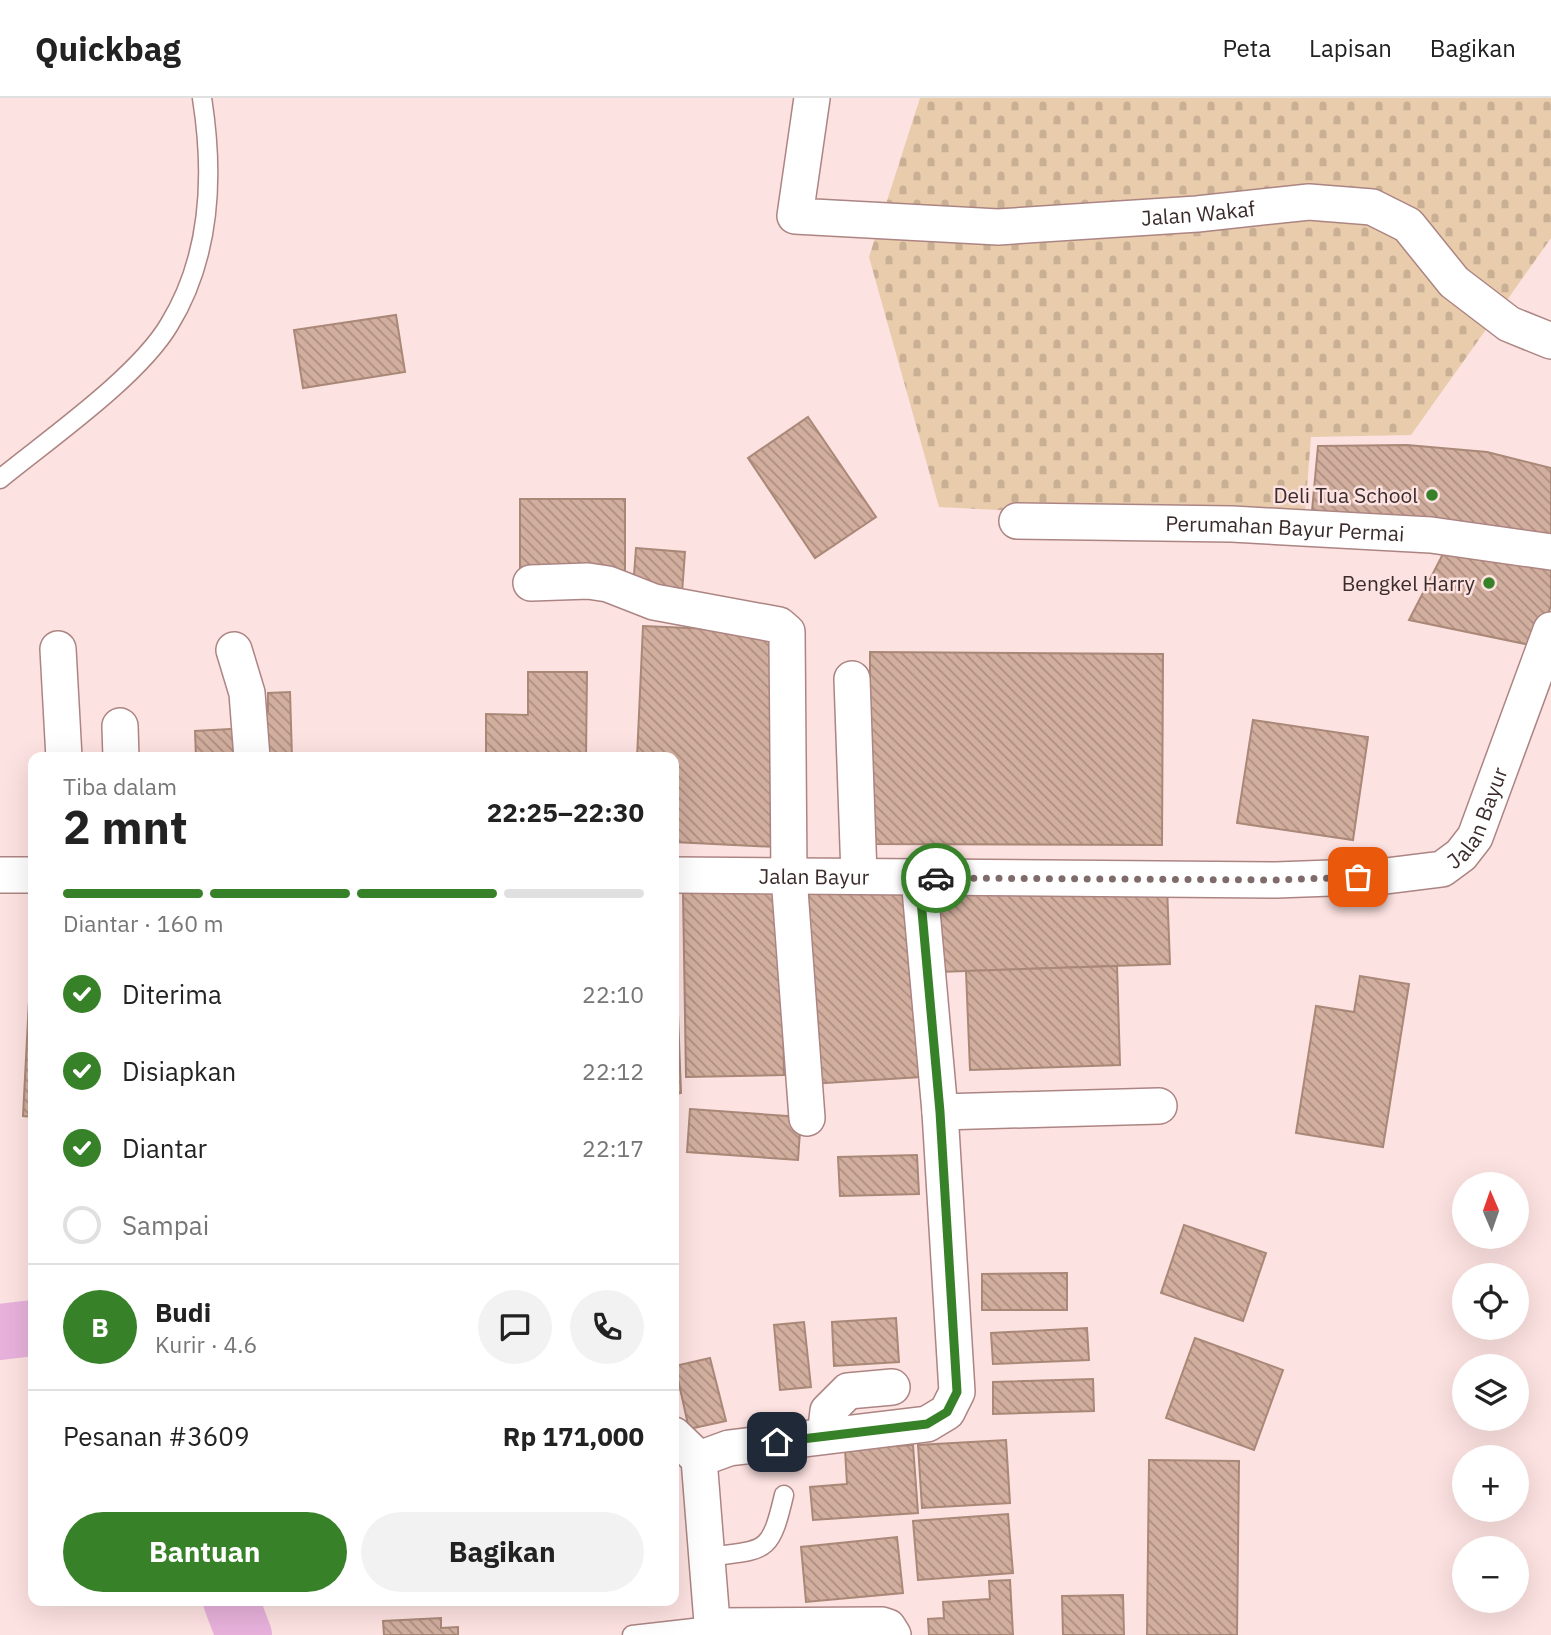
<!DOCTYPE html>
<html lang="id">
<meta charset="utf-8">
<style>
body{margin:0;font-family:"IBM Plex Sans",sans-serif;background:#f2f2f2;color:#222;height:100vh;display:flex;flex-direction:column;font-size:26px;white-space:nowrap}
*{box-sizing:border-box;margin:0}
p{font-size:23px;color:#767676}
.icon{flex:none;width:38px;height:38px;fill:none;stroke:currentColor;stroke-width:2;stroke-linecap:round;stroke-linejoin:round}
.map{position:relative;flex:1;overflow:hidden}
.side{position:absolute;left:28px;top:654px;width:651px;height:854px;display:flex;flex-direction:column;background:#fff;border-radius:14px;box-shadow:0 7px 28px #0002}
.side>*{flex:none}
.needle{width:46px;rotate:358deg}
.controls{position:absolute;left:1452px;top:1074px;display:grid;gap:14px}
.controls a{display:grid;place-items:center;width:77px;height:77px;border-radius:50%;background:#fff;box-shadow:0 7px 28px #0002;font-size:35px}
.pin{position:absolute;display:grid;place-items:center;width:60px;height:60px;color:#fff;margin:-30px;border-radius:14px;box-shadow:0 4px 10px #0006}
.courier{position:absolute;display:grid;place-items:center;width:70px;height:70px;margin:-35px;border:5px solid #378128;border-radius:50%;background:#fff;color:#222;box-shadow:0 2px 9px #0007}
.overview em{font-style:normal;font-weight:700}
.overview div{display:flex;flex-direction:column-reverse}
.overview{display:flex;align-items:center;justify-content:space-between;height:119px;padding:0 35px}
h1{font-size:46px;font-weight:700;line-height:52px}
.bar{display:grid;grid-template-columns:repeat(4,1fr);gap:10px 7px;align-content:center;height:84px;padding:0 35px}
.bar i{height:9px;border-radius:5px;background:#e0e0e0}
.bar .selected{background:#378128}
.bar p{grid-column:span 4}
.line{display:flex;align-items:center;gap:18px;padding:0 35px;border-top:2px solid #e0e0e0}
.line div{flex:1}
.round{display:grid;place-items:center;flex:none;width:74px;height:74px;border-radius:37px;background:#f2f2f2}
ol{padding:0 35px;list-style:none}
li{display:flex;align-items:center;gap:21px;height:77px}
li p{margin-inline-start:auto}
li .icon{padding:7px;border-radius:50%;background:#378128;color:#fff;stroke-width:4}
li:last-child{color:#767676}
li i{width:38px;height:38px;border:4px solid #e0e0e0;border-radius:50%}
.button{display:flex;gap:14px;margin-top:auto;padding:14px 35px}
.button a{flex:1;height:80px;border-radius:42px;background:#378128;color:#fff;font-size:28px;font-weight:700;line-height:80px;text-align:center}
.button a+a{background:#f2f2f2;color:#222}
header{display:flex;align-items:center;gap:42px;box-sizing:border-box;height:98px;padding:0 35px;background:#fff;border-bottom:2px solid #e0e0e0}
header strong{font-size:33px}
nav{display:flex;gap:38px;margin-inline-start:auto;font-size:24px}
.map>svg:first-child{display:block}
</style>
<header>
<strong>Quickbag</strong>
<nav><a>Peta</a><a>Lapisan</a><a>Bagikan</a></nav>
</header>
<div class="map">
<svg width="1551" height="1537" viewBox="0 0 1551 1537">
<defs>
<pattern id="cemetery-stones" width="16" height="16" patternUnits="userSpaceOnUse" patternTransform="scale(1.75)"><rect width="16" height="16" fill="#e9ccac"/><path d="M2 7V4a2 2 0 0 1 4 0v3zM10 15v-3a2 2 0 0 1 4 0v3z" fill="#c9af94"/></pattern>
<pattern id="building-back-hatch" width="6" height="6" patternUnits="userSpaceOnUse" patternTransform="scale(1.75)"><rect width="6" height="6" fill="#d2ae9e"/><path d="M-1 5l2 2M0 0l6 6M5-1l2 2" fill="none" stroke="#ac8e81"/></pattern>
</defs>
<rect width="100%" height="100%" fill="#fce2e0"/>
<!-- cemetery -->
<polygon fill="url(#cemetery-stones)" points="920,0 1551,0 1551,140 1411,337 1311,339 1304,427 939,409 869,159"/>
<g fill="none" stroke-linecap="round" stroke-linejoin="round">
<!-- river -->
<g stroke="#e7b1db" stroke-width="56">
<polyline points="0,1234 33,1230"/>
<polyline points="231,1503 244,1537"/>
</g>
</g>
<!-- building -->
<g fill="url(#building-back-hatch)" stroke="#aa8878" stroke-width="2">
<polygon points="396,217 405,274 303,290 294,232"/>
<polygon points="808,319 876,419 815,460 748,360"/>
<polygon points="1407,347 1487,354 1551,370 1551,448 1311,424 1318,348"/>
<rect x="520" y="401" width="105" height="77"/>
<polygon points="636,450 685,454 682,495 633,491"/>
<polygon points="1446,450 1551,461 1551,508 1535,548 1409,522"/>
<polygon points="643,528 784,534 775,749 674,744 674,660 637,660"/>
<polygon points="870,554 1163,556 1162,747 870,746"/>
<polygon points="528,574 587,574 586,660 486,660 486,616 528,617"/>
<polygon points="290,594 292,660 260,660 258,613 268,613 268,595"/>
<polygon points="1253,622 1368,639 1353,742 1237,725"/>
<polygon points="248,630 249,660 196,660 195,633"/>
<polygon points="909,788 921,979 810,986 797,795"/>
<polygon points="1167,788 1170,866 938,874 935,796"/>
<polygon points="781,793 784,977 686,979 683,795"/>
<polygon points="674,811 681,995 674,996"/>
<polygon points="1117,868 1120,967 970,972 966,873"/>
<polygon points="1360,878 1409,886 1383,1049 1296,1035 1316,908 1354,914"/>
<polygon points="30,883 33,883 33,1019 23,1018"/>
<polygon points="690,1011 801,1019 798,1062 687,1054"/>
<polygon points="917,1057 919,1096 840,1098 838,1059"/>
<polygon points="1184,1127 1266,1155 1243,1223 1161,1195"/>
<polygon points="1067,1175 1067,1212 982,1212 982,1176"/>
<polygon points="896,1220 899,1264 834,1268 832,1224"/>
<polygon points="804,1224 811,1289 780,1292 774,1227"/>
<polygon points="1087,1230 1089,1262 993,1266 991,1235"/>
<polygon points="1195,1240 1283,1272 1254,1352 1166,1320"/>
<polygon points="710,1260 726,1323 689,1331 675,1268"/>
<polygon points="1093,1281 1094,1313 993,1316 993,1284"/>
<polygon points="1006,1342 1010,1405 922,1410 918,1347"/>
<polygon points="913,1347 918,1415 813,1422 810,1389 847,1386 845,1351"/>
<polygon points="1149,1362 1239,1363 1237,1537 1147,1537"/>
<polygon points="1008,1416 1013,1475 918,1482 913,1423"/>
<polygon points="897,1439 903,1495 806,1504 801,1449"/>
<polygon points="1010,1482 1013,1537 929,1537 928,1521 944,1520 943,1504 990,1501 989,1483"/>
<polygon points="1123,1497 1124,1537 1063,1537 1062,1498"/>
<polygon points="441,1520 441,1530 458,1529 458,1537 384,1537 383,1523"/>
</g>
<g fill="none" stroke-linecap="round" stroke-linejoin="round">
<!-- service casing -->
<g stroke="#ac8583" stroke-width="21">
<g id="service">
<path d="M0 381C49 341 138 279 169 227 211 159 214 76 202 0"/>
<path d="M709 1459C766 1451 770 1457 784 1397"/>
<polyline points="632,1537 711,1528"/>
</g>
</g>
<!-- minor casing -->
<g stroke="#ac8583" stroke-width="38">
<g id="minor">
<path id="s1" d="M812 0 795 118 998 129 1197 116 1309 104 1372 109 1408 127 1454 184 1509 226 1551 243"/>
<path id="s2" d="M1017 423 1232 426 1431 437 1551 454"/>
<polyline points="531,485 588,483 608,486 654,504 779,527 787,534 789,779 807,1020"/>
<polyline points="58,551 64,660"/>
<polyline points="234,552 247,595 252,660"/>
<polyline points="852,581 859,777"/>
<polyline points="120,628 121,660"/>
<polyline points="0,777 33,777"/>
<path id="s3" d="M674 777 1276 782 1386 778 1442 771 1461 757 1475 739 1551 532"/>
<polyline points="940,1014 1159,1008"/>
<polyline points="674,1337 699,1361"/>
<polyline points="825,1338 828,1313 848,1293 892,1289"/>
<polyline points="711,1528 882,1527 888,1529 893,1537"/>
<polyline points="713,1537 699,1361 729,1350 927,1326 947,1314 957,1294 940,1014 919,780"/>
</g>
</g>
<!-- service -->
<use href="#service" stroke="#fff" stroke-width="18"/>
<!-- minor -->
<use href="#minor" stroke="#fff" stroke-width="35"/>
</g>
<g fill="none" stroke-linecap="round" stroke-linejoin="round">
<!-- done -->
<polyline stroke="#7f6b6a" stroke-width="7" stroke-dasharray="0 12.6" points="936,780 1276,782 1358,779"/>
<!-- route -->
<polyline stroke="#378128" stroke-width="9" points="777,1344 927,1326 947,1314 957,1294 940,1014 919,780 936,780"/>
</g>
<!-- markers -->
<g fill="#378128" stroke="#fce2e0" stroke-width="2.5">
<circle cx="1432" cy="397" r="7"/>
<circle cx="1489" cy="485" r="7"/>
</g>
<g text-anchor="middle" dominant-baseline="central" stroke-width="5" stroke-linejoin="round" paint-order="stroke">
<!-- street labels -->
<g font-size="21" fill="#3b2b2a" stroke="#fce2e0">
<text stroke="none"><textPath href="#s1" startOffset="523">Jalan Wakaf</textPath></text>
<text stroke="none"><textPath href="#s2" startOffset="268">Perumahan Bayur Permai</textPath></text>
<text stroke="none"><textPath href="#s3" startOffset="833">Jalan Bayur</textPath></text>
<text stroke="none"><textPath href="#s3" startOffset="140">Jalan Bayur</textPath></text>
</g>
<!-- poi labels -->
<g font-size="21" fill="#3b2b2a" stroke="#fce2e0" text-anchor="end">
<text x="1418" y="397">Deli Tua School</text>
<text x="1475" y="485">Bengkel Harry</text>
</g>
</g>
</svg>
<div class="controls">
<a><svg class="needle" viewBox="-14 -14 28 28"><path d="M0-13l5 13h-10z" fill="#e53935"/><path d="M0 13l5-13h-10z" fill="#767676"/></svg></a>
<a><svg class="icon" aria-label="locate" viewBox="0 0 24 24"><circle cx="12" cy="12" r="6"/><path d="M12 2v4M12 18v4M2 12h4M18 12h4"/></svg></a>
<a><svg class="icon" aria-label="layers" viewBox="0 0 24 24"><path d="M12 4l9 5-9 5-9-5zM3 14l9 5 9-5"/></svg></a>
<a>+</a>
<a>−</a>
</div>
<div class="pin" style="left:1358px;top:779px;background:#ea580c"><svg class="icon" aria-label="bag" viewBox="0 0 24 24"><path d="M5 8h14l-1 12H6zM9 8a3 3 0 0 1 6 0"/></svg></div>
<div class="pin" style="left:777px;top:1344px;background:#1f2937"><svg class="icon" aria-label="home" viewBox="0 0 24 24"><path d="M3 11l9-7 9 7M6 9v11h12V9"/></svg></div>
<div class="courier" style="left:936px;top:780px"><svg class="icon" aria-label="car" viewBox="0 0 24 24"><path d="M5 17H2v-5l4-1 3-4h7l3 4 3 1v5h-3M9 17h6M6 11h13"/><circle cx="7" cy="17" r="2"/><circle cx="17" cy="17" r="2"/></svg></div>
<section class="side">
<div class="overview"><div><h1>2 mnt</h1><p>Tiba dalam</p></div><em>22:25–22:30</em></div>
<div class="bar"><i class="selected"></i><i class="selected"></i><i class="selected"></i><i></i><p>Diantar · 160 m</p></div>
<ol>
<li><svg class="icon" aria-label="check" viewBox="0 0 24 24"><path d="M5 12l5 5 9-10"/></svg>Diterima<p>22:10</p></li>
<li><svg class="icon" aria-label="check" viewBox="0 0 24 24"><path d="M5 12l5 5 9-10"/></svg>Disiapkan<p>22:12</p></li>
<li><svg class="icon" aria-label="check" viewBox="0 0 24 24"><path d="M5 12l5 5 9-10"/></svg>Diantar<p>22:17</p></li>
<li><i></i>Sampai</li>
</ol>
<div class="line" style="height:126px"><b class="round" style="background:#378128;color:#fff">B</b><div><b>Budi</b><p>Kurir · 4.6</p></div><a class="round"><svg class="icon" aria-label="chat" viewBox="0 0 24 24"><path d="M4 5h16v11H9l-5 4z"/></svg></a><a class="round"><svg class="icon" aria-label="phone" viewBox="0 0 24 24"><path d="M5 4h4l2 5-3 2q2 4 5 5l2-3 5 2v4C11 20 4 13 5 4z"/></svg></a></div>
<div class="line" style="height:91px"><div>Pesanan #3609</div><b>Rp 171,000</b></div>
<div class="button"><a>Bantuan</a><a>Bagikan</a></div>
</section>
</div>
